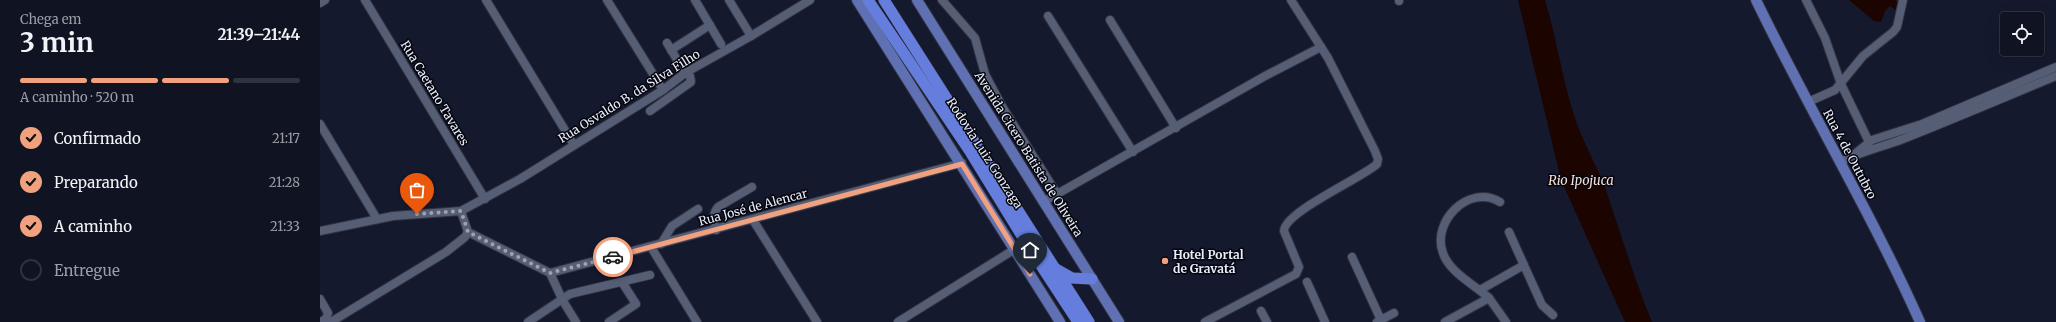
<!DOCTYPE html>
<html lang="pt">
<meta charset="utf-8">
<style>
body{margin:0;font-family:Merriweather,serif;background:#1d202f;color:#f1f3f6;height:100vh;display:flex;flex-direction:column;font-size:15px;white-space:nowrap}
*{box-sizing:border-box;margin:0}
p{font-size:13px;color:#9b9ea5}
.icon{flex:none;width:22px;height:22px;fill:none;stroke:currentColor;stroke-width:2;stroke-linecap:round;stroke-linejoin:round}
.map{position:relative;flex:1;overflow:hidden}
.sheet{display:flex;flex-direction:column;background:#0f1322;width:320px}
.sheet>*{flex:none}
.tools{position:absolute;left:1680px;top:12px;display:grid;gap:8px}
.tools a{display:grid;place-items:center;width:44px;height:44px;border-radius:4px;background:#0f1322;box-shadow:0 4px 16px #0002,0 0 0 1px #2f3240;font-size:20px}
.pin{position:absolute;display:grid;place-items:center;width:34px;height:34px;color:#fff;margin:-41px -17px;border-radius:50% 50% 50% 0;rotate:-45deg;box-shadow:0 0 4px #0007}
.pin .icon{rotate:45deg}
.courier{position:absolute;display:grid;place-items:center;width:40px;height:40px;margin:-20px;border:3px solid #f2a17e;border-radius:50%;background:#fff;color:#222;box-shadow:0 1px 5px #0007}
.overview em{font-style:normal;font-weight:700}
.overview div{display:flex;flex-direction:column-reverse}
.overview{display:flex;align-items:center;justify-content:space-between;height:68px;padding:0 20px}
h1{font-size:26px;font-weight:700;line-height:30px}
.bar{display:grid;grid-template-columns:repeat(4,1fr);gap:6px 4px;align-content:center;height:48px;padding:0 20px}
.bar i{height:5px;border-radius:3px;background:#2f3240}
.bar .on{background:#f2a17e}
.bar p{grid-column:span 4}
ol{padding:0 20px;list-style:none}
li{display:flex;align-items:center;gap:12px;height:44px}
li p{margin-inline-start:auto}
li .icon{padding:4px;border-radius:50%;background:#f2a17e;color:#111;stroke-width:4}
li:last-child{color:#9b9ea5}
li i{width:22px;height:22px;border:2px solid #2f3240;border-radius:50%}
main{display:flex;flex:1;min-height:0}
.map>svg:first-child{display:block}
</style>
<main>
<section class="sheet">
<div class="overview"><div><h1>3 min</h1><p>Chega em</p></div><em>21:39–21:44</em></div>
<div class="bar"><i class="on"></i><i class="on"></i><i class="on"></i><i></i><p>A caminho · 520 m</p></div>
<ol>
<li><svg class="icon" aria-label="check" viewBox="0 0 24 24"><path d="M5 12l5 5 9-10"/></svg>Confirmado<p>21:17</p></li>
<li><svg class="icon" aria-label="check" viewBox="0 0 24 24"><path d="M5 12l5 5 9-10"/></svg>Preparando<p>21:28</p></li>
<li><svg class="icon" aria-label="check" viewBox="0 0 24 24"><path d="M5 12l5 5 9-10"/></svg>A caminho<p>21:33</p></li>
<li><i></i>Entregue</li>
</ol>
</section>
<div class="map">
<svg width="1736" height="322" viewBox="0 0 1736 322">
<rect width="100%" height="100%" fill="#14192d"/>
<!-- water -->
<g fill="#1c0500">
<path d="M1198 0H1225C1237 39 1242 79 1255 118 1263 142 1276 164 1285 187 1300 232 1314 278 1332 322H1305L1241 180Z"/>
<polygon points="1529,0 1576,0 1578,6 1577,11 1570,6 1565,11 1561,22 1554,21"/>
</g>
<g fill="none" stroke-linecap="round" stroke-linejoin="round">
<!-- minor casing -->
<g stroke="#313342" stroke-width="10">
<g id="minor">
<polyline points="45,0 165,199"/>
<polyline points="166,0 254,145"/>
<polyline points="287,0 343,90"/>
<polyline points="375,0 401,44"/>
<polyline points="409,0 431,36"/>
<polyline points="622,0 655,38 665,74 683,108 737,194"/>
<polyline points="1079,0 1079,1"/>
<polyline points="1486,0 1505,38 1521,84 1549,142"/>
<polyline points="0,3 5,0"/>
<polyline points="728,16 813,152"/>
<polyline points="790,20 856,128"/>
<polyline points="351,50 390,25"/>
<polyline points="1488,102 1515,90 1543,56 1573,32 1577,27 1583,0"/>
<polyline points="330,111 371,82 370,76 365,73 347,43"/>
<polyline points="0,124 57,219"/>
<polyline points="1536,153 1552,140 1602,124 1736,67"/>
<path d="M1520 162C1540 152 1562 147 1583 139 1634 119 1685 97 1736 76"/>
<polyline points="723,202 945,76 1001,47"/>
<polyline points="141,211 148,232 230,273"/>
<polyline points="433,220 497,322"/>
<path d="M396 230C394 221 392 214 398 207L432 187"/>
<polyline points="0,231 73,216 141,211 200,179 343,90 365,73 431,36 490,0"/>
<polyline points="1189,232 1222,305 1233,315"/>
<polyline points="341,244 352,226 378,209"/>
<polyline points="331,247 377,322"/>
<polyline points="1032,257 1061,320"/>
<polyline points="230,273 642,163"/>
<polyline points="230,273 243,301 256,322"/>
<polyline points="987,282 1005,322"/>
<polyline points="1160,290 1204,265"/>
<path d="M1169 298C1155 285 1129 272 1123 253 1111 222 1149 183 1180 202"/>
<polyline points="0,299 8,313 6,319 0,322"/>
<polyline points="941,311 947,322"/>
<polyline points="11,322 126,252 145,237 148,232"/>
<polyline points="208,322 250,294 330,275"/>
<polyline points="289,322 316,304 302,282"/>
<polyline points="578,322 695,249"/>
<path d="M885 322 976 274 979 267 964 231C964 212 1042 178 1057 164L1058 159 1055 151 1008 58 971 0"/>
<polyline points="1057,322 1074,313"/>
<polyline points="1125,322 1169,298 1186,322"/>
</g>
</g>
<!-- major casing -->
<g stroke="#313342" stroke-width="12">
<g id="major">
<path d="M537 0C604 108 673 214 740 322"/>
<polyline points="597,0 799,322"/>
<path d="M1436 0C1488 108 1551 212 1600 322"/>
</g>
</g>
<!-- highway casing -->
<g stroke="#313342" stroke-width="12">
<g id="highway">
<polyline points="548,0 651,153 705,241 758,322"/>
<polyline points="564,0 769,322"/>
<polyline points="736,269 752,278 772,279"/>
</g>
</g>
<!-- minor -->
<use href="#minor" stroke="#565e75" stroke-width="8"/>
<!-- major -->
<use href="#major" stroke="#5f71b3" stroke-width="10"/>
<!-- highway -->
<use href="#highway" stroke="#657ddc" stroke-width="11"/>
</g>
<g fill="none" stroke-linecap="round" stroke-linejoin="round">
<!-- done -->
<polyline stroke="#9ea3b3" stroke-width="4" stroke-dasharray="0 7.2" points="97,214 141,211 148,232 230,273 293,257"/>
<!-- route -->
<polyline stroke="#f2a17e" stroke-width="5" points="293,257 642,164 710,274"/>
</g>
<!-- markers -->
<circle fill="#f2a17e" stroke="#04050d" stroke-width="1.5" cx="845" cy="261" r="4"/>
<g text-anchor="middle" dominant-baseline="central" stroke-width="3" stroke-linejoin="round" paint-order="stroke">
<!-- street labels -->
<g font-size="12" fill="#e8edfb" stroke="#04050d">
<text transform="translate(115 93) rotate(59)">Rua Caetano Tavares</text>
<text transform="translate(309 96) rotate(-32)">Rua Osvaldo B. da Silva Filho</text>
<text transform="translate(665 153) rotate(57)">Rodovia Luiz Gonzaga</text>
<text transform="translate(709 154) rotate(58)">Avenida Cicero Batista de Oliveira</text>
<text transform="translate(1530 154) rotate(62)">Rua 4 de Outubro</text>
<text transform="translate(433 207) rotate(-15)">Rua José de Alencar</text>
</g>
<!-- poi labels -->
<g font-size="12" font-weight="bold" fill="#e8edfb" stroke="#04050d" text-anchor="start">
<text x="853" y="254">Hotel Portal<tspan x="853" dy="14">de Gravatá</tspan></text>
</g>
<!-- water labels -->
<g font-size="13" font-style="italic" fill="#f6ded4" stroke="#04050d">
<text x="1261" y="180">Rio Ipojuca</text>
</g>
</g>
</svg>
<div class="tools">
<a><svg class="icon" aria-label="locate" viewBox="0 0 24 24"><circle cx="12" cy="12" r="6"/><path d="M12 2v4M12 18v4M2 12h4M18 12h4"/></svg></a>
</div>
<div class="pin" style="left:97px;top:214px;background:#ea580c"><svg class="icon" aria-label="bag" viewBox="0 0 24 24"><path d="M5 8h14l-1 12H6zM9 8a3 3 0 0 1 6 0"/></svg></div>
<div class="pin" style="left:710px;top:274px;background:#1f2937"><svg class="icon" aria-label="home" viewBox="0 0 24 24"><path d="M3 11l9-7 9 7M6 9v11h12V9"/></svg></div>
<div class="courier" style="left:293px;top:257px"><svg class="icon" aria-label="car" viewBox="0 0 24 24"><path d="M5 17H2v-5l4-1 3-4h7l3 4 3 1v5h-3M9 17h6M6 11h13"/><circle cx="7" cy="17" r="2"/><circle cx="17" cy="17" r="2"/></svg></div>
</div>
</main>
